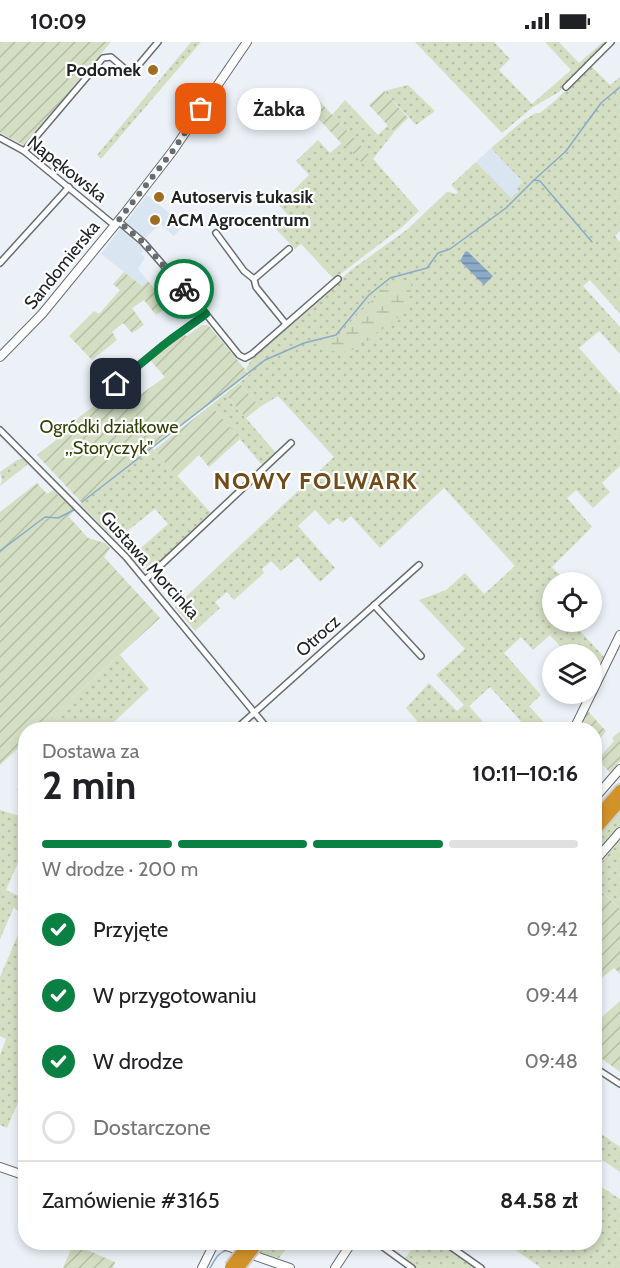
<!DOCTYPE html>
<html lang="pl">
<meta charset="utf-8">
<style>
body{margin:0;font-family:Cabin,sans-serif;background:#f2f2f2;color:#202124;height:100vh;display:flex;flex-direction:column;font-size:22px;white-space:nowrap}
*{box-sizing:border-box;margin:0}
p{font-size:20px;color:#757577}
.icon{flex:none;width:33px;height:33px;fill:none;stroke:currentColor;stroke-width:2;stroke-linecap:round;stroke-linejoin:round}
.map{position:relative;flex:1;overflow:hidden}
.panel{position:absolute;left:18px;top:680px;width:584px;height:528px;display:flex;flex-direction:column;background:#fff;border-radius:24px;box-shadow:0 3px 9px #0003}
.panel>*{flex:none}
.tools{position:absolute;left:542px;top:530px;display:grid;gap:12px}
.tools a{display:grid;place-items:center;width:60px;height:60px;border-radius:50%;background:#fff;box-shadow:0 3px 9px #0003;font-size:30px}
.pin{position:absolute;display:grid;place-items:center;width:51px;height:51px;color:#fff;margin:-26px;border-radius:12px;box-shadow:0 3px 9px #0006}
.courier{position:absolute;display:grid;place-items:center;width:60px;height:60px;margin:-30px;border:4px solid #0b8043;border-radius:50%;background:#fff;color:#222;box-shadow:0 2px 8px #0007}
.bubble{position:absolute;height:42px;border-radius:21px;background:#fff;box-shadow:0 3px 9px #0003;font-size:20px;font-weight:700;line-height:42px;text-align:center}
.summary em{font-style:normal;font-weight:700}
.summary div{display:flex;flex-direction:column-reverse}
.summary{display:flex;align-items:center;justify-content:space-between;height:102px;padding:0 24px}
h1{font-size:39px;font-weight:700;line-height:45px}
.bar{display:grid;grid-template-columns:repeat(4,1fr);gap:9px 6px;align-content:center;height:72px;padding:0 24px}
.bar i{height:8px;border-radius:4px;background:#e0e0e0}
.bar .current{background:#0b8043}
.bar p{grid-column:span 4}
.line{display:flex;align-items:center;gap:15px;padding:0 24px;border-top:2px solid #e0e0e0}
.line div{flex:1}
ol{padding:0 24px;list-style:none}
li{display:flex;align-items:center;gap:18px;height:66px}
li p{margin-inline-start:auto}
li .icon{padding:6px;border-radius:50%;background:#0b8043;color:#fff;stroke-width:4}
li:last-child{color:#757577}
li i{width:33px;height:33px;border:3px solid #e0e0e0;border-radius:50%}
.status{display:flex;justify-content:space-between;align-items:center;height:42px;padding:0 30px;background:#fff;direction:ltr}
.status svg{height:16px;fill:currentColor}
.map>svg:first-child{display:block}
</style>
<div class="status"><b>10:09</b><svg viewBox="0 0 49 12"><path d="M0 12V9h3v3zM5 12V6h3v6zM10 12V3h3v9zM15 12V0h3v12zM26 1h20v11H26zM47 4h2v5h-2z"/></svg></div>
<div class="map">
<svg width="620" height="1226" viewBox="0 0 620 1226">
<defs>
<pattern id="grass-dots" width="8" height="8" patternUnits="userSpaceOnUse" patternTransform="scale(1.5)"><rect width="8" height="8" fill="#d3dec2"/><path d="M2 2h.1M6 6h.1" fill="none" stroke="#b5bea7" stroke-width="1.8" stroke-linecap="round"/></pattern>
<pattern id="wetland-marsh" width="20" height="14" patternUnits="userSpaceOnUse" patternTransform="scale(1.5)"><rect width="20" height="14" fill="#d3dec2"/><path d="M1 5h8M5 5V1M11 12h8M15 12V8" fill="none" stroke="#b5bea7"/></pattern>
<pattern id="garden-furrows" width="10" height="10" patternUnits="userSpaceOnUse" patternTransform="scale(1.5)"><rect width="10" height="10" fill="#d3dec2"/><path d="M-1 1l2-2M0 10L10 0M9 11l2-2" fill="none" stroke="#b5bea7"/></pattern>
<pattern id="water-rules" width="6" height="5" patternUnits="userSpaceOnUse" patternTransform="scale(1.5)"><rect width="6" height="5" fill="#8baac7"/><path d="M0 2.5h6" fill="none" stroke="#718aa1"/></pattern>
</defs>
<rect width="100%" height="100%" fill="#ebf1f7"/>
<!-- built -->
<g fill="#d9e5f1">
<polygon points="491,106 523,140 519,149 511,156 414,181 447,150 450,150 462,155 488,132 476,120"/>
<polygon points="147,153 184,183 174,194 160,182 145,196 126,180"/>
<polygon points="120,187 126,190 145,207 141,212 145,215 138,227 148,239 142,244 101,212"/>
</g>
<!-- grass -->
<g fill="url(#grass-dots)">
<polygon points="191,0 201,0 101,117 97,113"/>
<polygon points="415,0 494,0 510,17 499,28 532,62 571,28 545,0 559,0 579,21 603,0 608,0 582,24 559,50 533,65 502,91"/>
<polygon points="590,23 610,43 620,35 620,189 615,194 620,200 620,272 590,238 583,244 620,285 620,312 599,289 579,306 620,352 620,424 602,441 610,450 593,466 576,448 567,456 592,485 552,525 563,536 558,540 552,540 552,545 545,551 552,559 552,579 571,579 604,615 592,640 591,612 567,612 550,593 533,608 521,595 504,611 541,653 529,664 550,687 528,687 490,645 469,664 483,680 476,687 424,687 406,666 429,641 457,669 464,663 436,633 465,607 419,558 446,548 465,531 484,552 515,524 444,446 380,506 351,474 343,481 337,476 329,483 315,468 298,484 335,526 320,540 298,515 281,529 271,519 262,527 264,531 234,558 227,550 215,560 220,566 195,589 175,565 334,415 278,354 260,365 239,341 250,332 246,327 252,316 351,228 408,187 447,150 456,152 458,150 451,143 476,120 511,156 519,149 516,146 523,140 491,106 524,78 536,71 540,71 556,58"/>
<polygon points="408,43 435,69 416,83 384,49"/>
<polygon points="345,58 378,93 388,83 394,90 373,117 419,169 402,185 334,237 301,202 295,207 276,187 289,174 279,163 309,133 296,119 318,98 330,111 343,100 372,117 332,73"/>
<polygon points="225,352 276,411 263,424 211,363"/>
<polygon points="152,406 212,472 148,533 132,514 168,482 155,467 116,498 80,462"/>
<polygon points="23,417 27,420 27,423 0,444 2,438 0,430 17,418"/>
<polygon points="120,613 149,647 113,681 117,687 44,687 42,684"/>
<polygon points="620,767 620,786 594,817 594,797"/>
<polygon points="0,768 26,776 25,805 6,848 25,857 25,1044 7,1086 0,1083 0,1013 6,997 0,994 0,935 25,876 14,865 0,897"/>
<polygon points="620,798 620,867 596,843 594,845 594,829"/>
<polygon points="594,1087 620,1105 620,1130 594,1112"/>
<polygon points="594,1140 620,1157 620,1226 541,1226 504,1200 594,1200"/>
<polygon points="265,1200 291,1200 279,1216 256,1210"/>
<polygon points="417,1200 441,1200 476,1226 412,1226 403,1219"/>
</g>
<!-- wetland -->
<path fill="url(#wetland-marsh)" d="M392 239 411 242C413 251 405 257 407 269L366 300 349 310 326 309 321 303 339 293 353 277Z"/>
<!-- garden -->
<g fill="url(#garden-furrows)">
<polygon points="0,0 111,0 24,103 0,91"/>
<polygon points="384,49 408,76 394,90 369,63"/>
<polygon points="311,50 373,117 364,123 343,100 341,101 302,59"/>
<polygon points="124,230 142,244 148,239 169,264 156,273 144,258 132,266 144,283 132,291 123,281 112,290 117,298 92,318 69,294 94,269 99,272 120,248 113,242"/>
<polygon points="202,283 208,283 249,332 81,460 37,413 70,387 79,375 117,347 130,360 165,335 150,318 184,293 187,294"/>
<polygon points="239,341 260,365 246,376 225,352"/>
<polygon points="211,363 240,397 209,425 199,413 177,434 154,408"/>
<polygon points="37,441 47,452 53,448 74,468 69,475 88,496 105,501 110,506 104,515 160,576 39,687 26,687 25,700 0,723 0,470"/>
<polygon points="588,669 606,689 598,699 594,695 594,687 587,687 582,681"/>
<polygon points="620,689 620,719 610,731 598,717 614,699 612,696"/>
<polygon points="595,843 620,867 620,932 614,926 594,942"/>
<polygon points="620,959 620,1030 594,1011 594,982"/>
<polygon points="73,1202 115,1220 113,1226 63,1226"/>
</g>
<!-- water -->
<polygon fill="url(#water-rules)" points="467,209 493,234 484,243 460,219 465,210"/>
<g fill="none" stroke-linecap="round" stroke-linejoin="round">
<!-- stream -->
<g stroke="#8baac7" stroke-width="1.5">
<polyline points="534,138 566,109 601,61 620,45"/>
<polyline points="82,460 265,318 304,301 336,293 369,253 390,236 427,226 438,211 450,207 506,166 534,138 540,139 592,200"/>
<polyline points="0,509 45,475 58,476 74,468"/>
<polyline points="235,1200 236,1201"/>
<path d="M210 1226C215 1218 217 1211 227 1208L233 1210"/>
</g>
<!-- street casing -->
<g stroke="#686d73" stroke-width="8">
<g id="street">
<polyline points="566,45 611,0"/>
<polyline points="0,96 24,109 114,183"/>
<polyline points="24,109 103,16 111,15 131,32 158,0"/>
<polyline points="216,191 244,229 254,237"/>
<polyline points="0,221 69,145"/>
<polyline points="206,272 239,313 245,316 252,312 338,237"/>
<polyline points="286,282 256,245 254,237 289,207"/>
<polyline points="116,342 162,304 206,272 143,200 118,179"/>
<polyline points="0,388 126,515 268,687"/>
<polyline points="145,538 291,401"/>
<polyline points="374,563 421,614"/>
<polyline points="236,687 419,523"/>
<polyline points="22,748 26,745"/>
<polyline points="594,1025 620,1042"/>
<polyline points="376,1200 412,1226"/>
<polyline points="444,1200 481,1226"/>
</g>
</g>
<!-- secondary casing -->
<g stroke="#686d73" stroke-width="10">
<g id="secondary">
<polyline points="0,315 42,272 124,172 172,110 247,0"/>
<polyline points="574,687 620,593"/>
<polyline points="594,757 620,727"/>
<polyline points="594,820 620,790"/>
<polyline points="0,1125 26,1134"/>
<polyline points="215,1200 290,1226"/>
<polyline points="202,1226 215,1200"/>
<polyline points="335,1226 352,1200"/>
</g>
</g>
<!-- highway casing -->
<g stroke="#cececf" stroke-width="14">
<g id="highway">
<polyline points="594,778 620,748"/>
<polyline points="594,790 620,760"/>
</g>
</g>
<!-- street -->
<use href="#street" stroke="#fff" stroke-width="5"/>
<!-- secondary -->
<use href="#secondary" stroke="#fff" stroke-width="8"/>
<!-- highway -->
<use href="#highway" stroke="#d1922a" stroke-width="10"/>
<!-- highway-bridge casing -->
<g stroke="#cececf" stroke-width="14" stroke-linecap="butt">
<g id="highway-bridge">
<polyline points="230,1225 249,1200"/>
<polyline points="239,1226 259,1200"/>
</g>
</g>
<!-- highway-bridge -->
<use href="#highway-bridge" stroke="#d1922a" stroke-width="10"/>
</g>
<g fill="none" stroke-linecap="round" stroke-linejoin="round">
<!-- done -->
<polyline stroke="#676a6e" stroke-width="6" stroke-dasharray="0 10.8" points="184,247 143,200 118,179 172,110 201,67"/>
<!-- route -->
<polyline stroke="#0b8043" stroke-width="8" points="116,342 171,297 206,272 184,247"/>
</g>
<!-- markers -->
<g fill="#9f6d22" stroke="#fff" stroke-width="2">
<circle cx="153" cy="28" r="6"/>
<circle cx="159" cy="155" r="6"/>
<circle cx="155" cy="178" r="6"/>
</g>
<g text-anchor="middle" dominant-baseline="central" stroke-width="4.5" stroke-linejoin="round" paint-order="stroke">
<!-- poi labels -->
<g font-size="18" font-weight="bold" fill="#202224" stroke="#fff" text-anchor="start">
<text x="141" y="28" text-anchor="end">Podomek</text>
<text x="171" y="155">Autoservis Łukasik</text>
<text x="167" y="178">ACM Agrocentrum</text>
</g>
<!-- street labels -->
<g font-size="18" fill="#202224" stroke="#fff">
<text transform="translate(67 127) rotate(38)">Napękowska</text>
<text transform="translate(62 223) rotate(-51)">Sandomierska</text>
<text transform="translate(150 523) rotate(48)">Gustawa Morcinka</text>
<text transform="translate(318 594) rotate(-42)">Otrocz</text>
</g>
<!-- park labels -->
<g font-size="18" fill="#314103" stroke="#fff">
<text x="109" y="385">Ogródki działkowe<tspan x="109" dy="21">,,Storyczyk"</tspan></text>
</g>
<!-- district labels -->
<g font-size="24" font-weight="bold" letter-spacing="1.5" fill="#6f4c1a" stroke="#fff">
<text x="316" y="438">NOWY FOLWARK</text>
</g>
</g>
</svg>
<div class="tools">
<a><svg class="icon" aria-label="locate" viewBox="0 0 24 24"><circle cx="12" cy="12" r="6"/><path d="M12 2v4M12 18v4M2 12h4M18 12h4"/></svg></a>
<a><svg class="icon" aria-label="layers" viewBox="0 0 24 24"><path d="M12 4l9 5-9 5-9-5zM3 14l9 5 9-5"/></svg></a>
</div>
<div class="pin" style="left:201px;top:67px;background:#ea580c"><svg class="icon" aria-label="bag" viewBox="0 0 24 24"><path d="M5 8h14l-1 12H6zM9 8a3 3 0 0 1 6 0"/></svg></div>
<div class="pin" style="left:116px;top:342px;background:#1f2937"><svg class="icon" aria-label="home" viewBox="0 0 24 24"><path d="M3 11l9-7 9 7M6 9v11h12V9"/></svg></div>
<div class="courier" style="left:184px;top:247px"><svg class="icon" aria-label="bike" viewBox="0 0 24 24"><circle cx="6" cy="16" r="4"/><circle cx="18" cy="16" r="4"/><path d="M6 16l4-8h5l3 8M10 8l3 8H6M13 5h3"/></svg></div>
<div class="bubble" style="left:237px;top:46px;width:84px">Żabka</div>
<section class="panel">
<div class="summary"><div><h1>2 min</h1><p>Dostawa za</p></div><em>10:11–10:16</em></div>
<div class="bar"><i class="current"></i><i class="current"></i><i class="current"></i><i></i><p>W drodze · 200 m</p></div>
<ol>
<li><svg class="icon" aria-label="check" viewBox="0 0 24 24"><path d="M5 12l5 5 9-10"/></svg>Przyjęte<p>09:42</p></li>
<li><svg class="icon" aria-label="check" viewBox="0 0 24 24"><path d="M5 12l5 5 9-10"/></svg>W przygotowaniu<p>09:44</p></li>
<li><svg class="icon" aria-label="check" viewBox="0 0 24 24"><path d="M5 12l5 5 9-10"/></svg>W drodze<p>09:48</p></li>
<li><i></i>Dostarczone</li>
</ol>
<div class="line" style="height:78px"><div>Zamówienie #3165</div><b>84.58 zł</b></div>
</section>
</div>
